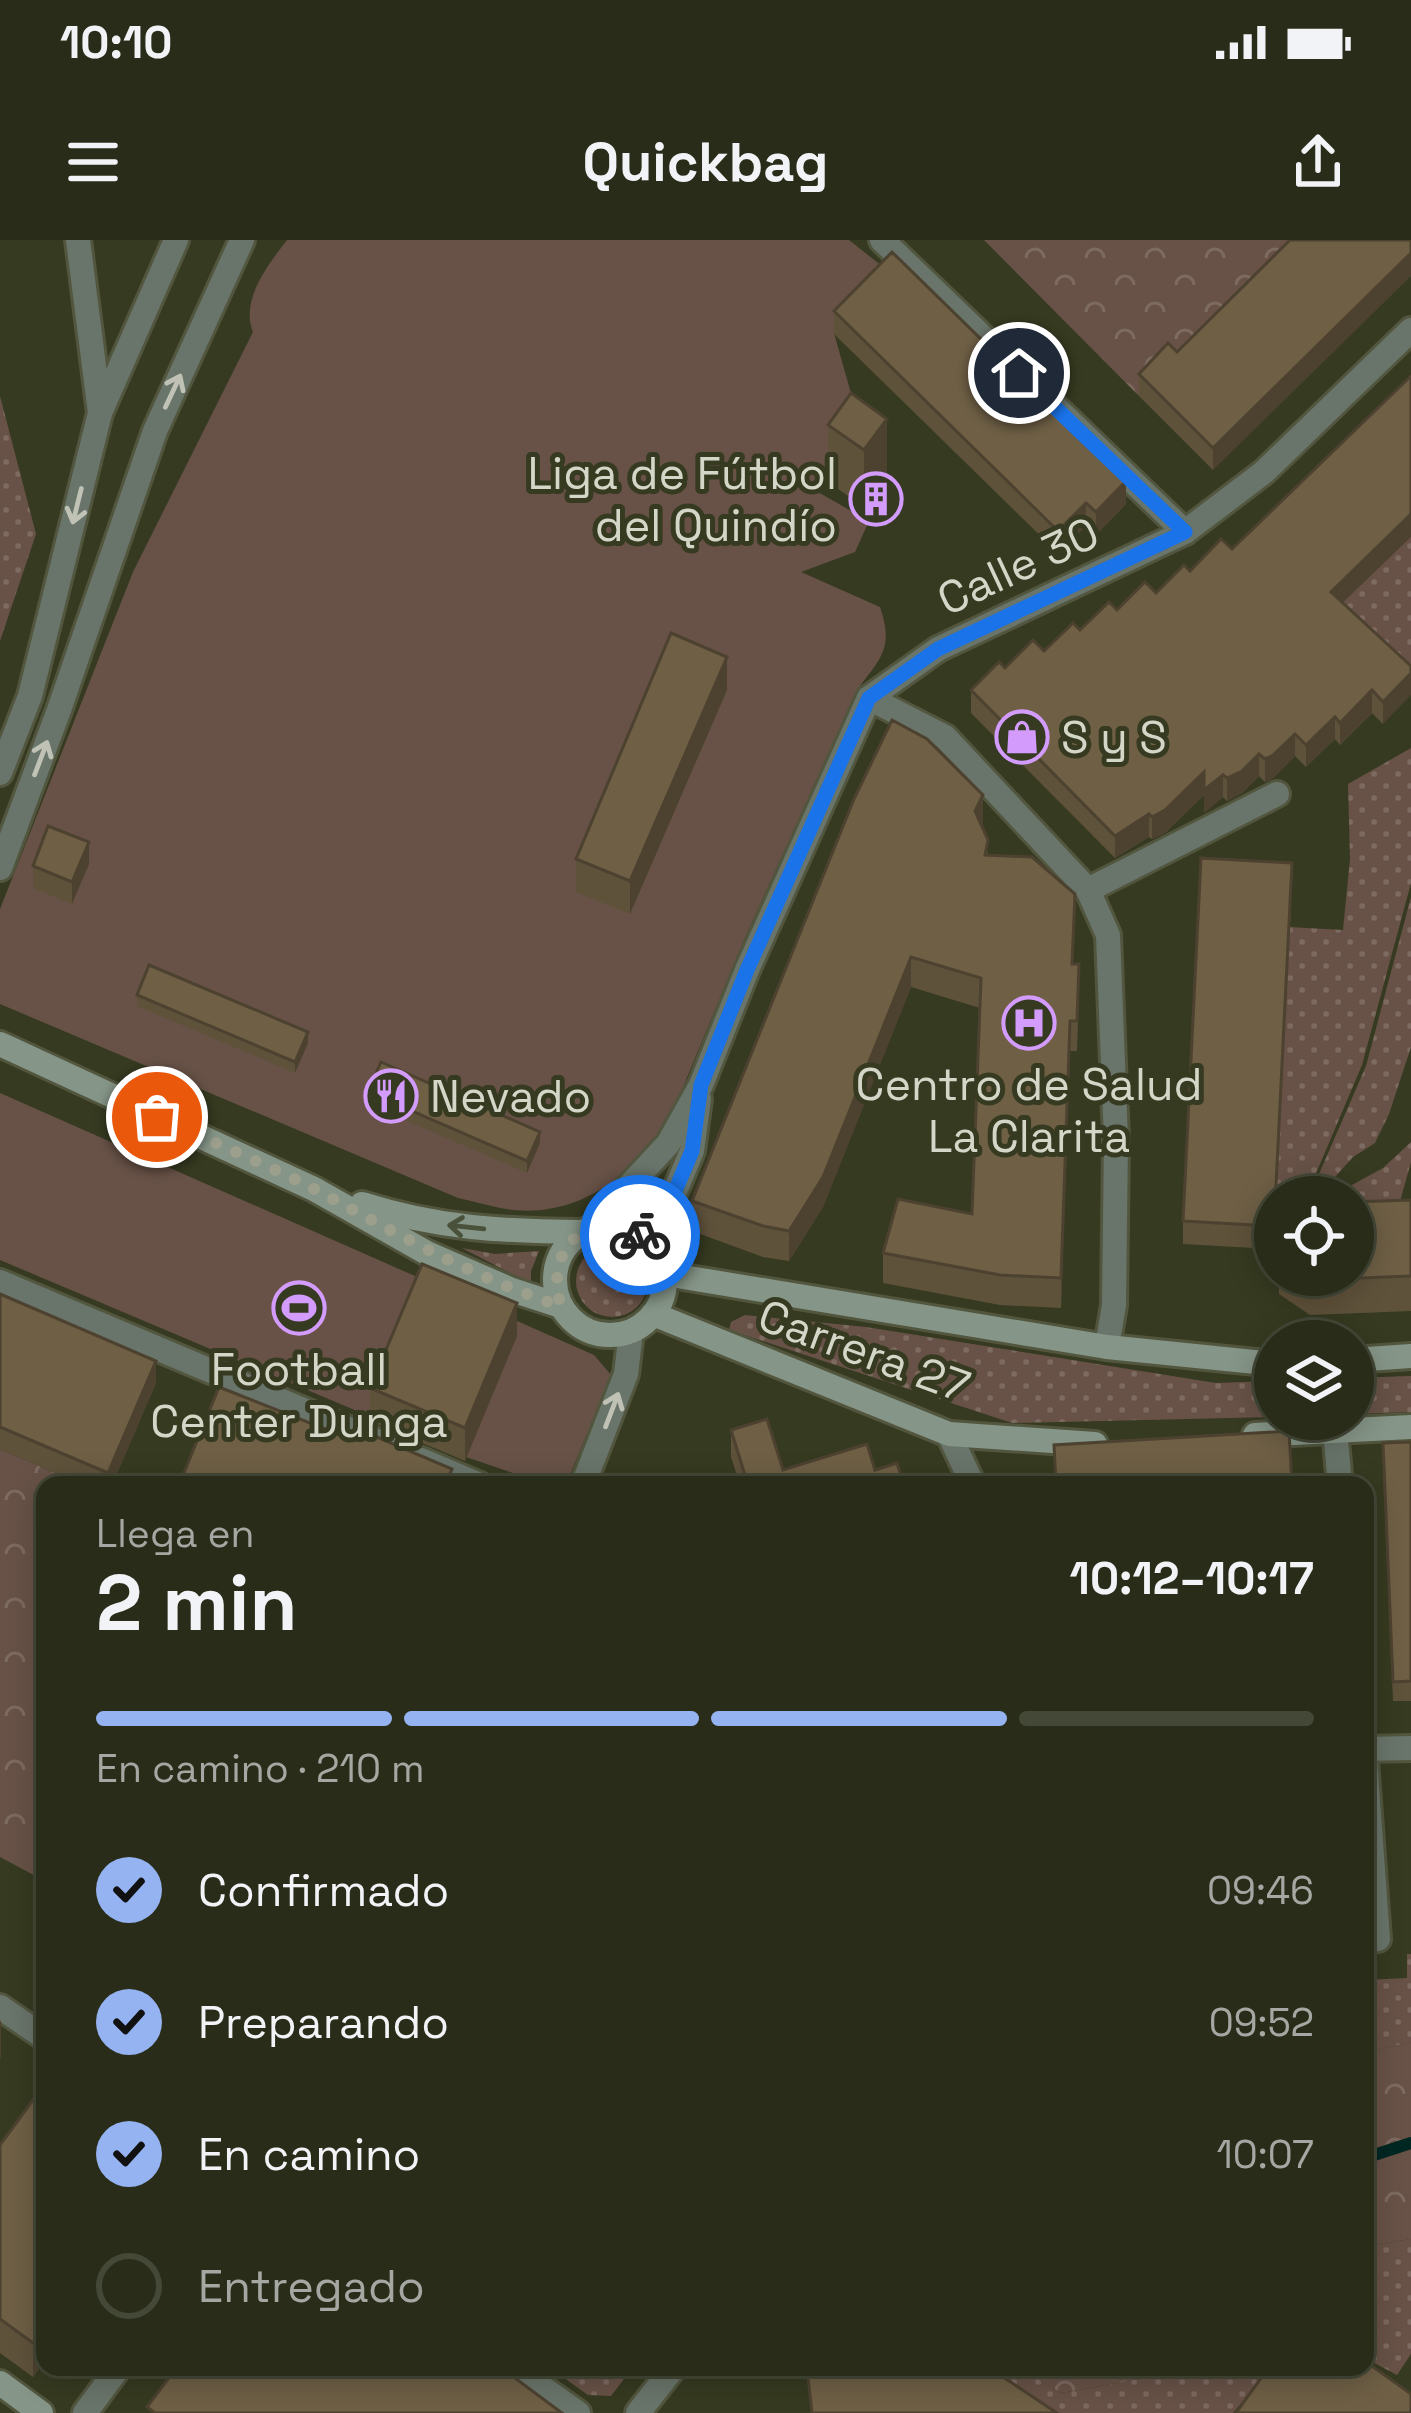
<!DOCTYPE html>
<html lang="es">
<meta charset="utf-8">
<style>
body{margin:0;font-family:"Space Grotesk",sans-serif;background:#343825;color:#f1f3f6;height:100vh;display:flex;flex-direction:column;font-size:45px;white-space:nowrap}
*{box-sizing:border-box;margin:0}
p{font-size:39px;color:#a5a7a2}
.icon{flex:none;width:66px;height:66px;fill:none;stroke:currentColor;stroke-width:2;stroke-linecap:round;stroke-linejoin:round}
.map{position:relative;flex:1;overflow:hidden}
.details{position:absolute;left:36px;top:1236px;width:1338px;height:900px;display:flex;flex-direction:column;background:#282c18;border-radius:24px;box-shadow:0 6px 30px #0003,0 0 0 3px #444837}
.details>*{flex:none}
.tools{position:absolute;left:1254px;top:936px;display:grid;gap:24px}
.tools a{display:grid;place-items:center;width:120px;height:120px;border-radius:50%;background:#282c18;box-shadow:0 6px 30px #0003,0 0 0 3px #444837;font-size:60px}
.pin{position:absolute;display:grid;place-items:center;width:102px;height:102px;color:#fff;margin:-51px;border:6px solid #fff;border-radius:50%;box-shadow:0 3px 12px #0007}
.courier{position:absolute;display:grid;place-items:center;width:120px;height:120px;margin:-60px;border:9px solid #1a73e8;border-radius:50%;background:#fff;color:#222;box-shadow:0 3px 15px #0007}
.head em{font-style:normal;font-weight:700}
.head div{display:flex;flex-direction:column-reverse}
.head{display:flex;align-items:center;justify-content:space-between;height:204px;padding:0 60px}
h1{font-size:78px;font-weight:700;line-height:90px}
.bar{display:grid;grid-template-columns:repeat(4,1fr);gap:18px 12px;align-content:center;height:144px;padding:0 60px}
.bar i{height:15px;border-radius:9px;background:#444837}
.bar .current{background:#95b2f1}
.bar p{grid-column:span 4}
ol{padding:0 60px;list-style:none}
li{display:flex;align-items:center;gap:36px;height:132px}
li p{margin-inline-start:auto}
li .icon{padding:12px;border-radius:50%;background:#95b2f1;color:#111;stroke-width:4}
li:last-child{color:#a5a7a2}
li i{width:66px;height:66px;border:6px solid #444837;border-radius:50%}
.status{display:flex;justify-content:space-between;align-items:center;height:84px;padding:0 60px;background:#282c18;direction:ltr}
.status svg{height:33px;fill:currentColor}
header{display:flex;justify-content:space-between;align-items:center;height:156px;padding:0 60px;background:#282c18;font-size:54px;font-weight:700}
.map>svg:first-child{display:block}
</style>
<div class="status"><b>10:10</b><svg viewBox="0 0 49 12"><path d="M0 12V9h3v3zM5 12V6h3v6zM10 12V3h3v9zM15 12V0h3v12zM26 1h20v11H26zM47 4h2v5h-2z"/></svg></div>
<header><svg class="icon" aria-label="menu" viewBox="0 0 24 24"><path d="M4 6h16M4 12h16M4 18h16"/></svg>Quickbag<svg class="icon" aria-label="share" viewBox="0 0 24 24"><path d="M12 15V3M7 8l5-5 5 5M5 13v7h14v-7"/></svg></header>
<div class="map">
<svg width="1411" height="2173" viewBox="0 0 1411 2173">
<defs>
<pattern id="green-dots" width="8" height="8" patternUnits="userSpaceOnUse" patternTransform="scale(3)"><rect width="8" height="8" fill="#685247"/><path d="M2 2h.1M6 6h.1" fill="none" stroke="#7d6a60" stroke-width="1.8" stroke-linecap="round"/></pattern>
<pattern id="forest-crowns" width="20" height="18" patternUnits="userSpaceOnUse" patternTransform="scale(3)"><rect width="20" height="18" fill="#685247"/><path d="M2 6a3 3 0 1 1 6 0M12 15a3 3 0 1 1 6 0" fill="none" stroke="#7d6a60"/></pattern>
</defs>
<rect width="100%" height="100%" fill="#363a20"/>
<!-- green -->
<g fill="url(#green-dots)">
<polygon points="0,156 36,294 0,401"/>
<polygon points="1411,296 1411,449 1331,373"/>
<polygon points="1411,508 1411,643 1362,825 1306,957 1276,957 1289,687 1343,690 1350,619 1348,544"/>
<polygon points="1411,657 1411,807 1389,874 1375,903 1353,917 1317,957 1309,957 1366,826"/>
<polygon points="1411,902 1411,922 1397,972 1353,973 1353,957 1330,957 1383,928"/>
<circle cx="612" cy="1041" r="36"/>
<polygon points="462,1008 495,1014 539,1011 531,1031 531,1044"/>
<polygon points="745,1075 866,1087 1216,1143 1275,1141 1275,1177 1012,1183 729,1090 731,1082"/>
<polygon points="1411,1136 1411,1172 1353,1174 1353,1138"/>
<polygon points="1407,1714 1411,1714 1411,1802 1365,1813 1365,1740 1407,1738"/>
<polygon points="1411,1999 1411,2114 1397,2135 1365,2118 1365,2006"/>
<polygon points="549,2127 633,2127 611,2156 588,2155"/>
<polygon points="932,2127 1019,2127 1061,2153 1145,2138 1160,2127 1271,2127 1233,2173 1001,2173"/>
</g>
<!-- forest -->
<g fill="url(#forest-crowns)">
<polygon points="984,0 1313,0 1168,126 1139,156"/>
<polygon points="0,1209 83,1245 45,1245 45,1641 0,1617"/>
<polygon points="1411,1802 1411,1999 1365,2006 1365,1813"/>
<polygon points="1019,2127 1160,2127 1145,2138 1061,2153"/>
</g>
<!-- pitch -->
<g fill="#685247">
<path d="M287 0H849L892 34 834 93 850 150 868 175 828 242 816 251 869 281 855 312 801 332 880 367C894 408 881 418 857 450L744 700 669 881C637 933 579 977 514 970 495 968 477 962 458 958L0 764V669L133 332 253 92C240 60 268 25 287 0Z"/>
<polygon points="0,853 594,1115 611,1135 566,1245 548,1245 466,1217 0,1020"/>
</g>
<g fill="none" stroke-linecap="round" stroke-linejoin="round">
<!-- stream -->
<polyline stroke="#002722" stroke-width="12" points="1365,1918 1411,1903"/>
<!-- lane casing -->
<g stroke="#52563e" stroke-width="30">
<polyline id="lane" points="78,0 100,173"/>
</g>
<!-- street casing -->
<g stroke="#52563e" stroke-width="30">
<g id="street">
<polyline points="882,0 1185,292"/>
<polyline points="869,458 945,497 1088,650 1108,695 1116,900 1114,1065 1107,1107"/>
<polyline points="0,533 30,456 100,173 176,0"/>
<polyline points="0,628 59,470 155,191 242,0"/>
<polyline points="1088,650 1277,554"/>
<polyline points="604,985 618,958 668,904 701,845 747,730 869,458 938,409 1185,292 1264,232 1411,90"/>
<polyline points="659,1013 667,970 692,911 699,859"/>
<polyline points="0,1042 384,1204"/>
<polyline points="1335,1190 1340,1245"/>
<polyline points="949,1194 973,1245"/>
<polyline points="421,1220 480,1245"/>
<polyline points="583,1245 626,1134 631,1092"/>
<polyline points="1365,1509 1411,1508"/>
<polyline points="1365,1520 1378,1699"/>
<polyline points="0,1767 45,1798"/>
<polyline points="513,2127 578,2173"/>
<polyline points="85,2173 119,2127"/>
<polyline points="638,2173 674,2127"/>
</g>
</g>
<!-- secondary casing -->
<g stroke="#52563e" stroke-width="30">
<g id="secondary">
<polyline points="0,804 314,949 427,1013 512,1050 561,1066"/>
<path d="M362 964C441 989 501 991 583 992"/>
<circle cx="610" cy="1040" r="55"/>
<polyline points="665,1034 1107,1107 1275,1124"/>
<polyline points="653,1074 949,1194 1095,1204"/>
<polyline points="1353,1120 1411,1116"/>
<polyline points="1255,1195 1411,1187"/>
<polyline points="0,2143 41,2173"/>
</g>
</g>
<!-- lane -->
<use href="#lane" stroke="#69746a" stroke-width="24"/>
<!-- street -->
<use href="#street" stroke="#69746a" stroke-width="24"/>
<!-- secondary -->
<use href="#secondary" stroke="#859587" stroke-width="24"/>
</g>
<!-- wall -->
<g fill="#5f523b">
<polygon points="1290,0 1213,230 1139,156 1139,134 1177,112"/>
<polygon points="834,71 1126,264 1096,295 1086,286 1058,313 834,94"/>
<polygon points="851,153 887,236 864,267 828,242 828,185"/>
<polygon points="1232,309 1343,363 1411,426 1383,484 1372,473 1340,505 1335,499 1306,527 1295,516 1272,539 1265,542 1259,536 1242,553 1227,561 1223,557 1204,573 1204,555 1165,593 1152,599 1149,597 1115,618 971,473 971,450 1005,428 1044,411 1117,370 1156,353 1190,331"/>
<polygon points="727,450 630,674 576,652 576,619"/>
<polygon points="983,586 988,615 1073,724 1079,754 1077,811 1070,811 1061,1068 1000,1065 883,1043 883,1013 972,974 980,768 911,747 823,967 789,1021 763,1017 692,991 692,961"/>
<polygon points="89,624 72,664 33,648 33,626"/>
<polygon points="1292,645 1275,957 1274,1009 1183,1004 1183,981"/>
<polygon points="137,755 308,803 295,833 137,766"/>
<polygon points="368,852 540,903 527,933 368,864"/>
<polygon points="1411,960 1411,1071 1310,1075 1279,1054 1279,1035 1353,1035"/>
<polygon points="0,1054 156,1143 112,1245 83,1245 0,1209"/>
<polygon points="517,1096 465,1221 370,1181 370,1148"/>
<polygon points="731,1190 783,1230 875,1230 904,1245 740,1245 731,1217"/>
<polygon points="1411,1202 1411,1461 1393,1461 1383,1222"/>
<polygon points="45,1859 45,2120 33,2137 0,2113 0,1905"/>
</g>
<!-- shaded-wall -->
<g fill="#4d4230">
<polygon points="1411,13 1411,36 1213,230 1213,208"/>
<polygon points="887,179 887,236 864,267 864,210"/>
<polygon points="1126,241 1126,264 1096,295 1096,272"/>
<polygon points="1086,263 1086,286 1058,313 1058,291"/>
<polygon points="1411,274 1411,297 1331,374 1331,352"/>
<polygon points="727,417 727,450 630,674 630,641"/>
<polygon points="1411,433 1411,455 1383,484 1383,462"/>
<polygon points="1372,450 1372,473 1340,505 1340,483"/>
<polygon points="1335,477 1335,499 1306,527 1306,505"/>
<polygon points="1295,494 1295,516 1272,539 1265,542 1265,519"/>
<polygon points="1259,514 1259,536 1242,553 1227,561 1227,538"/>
<polygon points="1204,532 1223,535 1223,557 1204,573 1204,555 1165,593 1152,599 1152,577"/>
<polygon points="983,555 983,586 975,601 975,571"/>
<polygon points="1149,574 1149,597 1115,618 1115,596"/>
<polygon points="89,602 89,624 72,664 72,642"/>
<polygon points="1292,623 1276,957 1275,957"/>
<polygon points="911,717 911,747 823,967 789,1021 789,991"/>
<polygon points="1070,781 1070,811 1061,1068 1061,1038"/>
<polygon points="308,792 308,803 295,833 295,822"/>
<polygon points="540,892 540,903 527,933 527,921"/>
<polygon points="517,1063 517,1096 465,1221 465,1188"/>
<polygon points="156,1121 156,1143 112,1245 108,1245 108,1233"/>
<polygon points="1,1780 1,1817 0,1819 0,1782"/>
<polygon points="45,2086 45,2120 33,2137 33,2103"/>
</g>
<!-- building -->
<g fill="#6e5f45" stroke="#4d4230" stroke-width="3">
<polygon points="1290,0 1411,0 1411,13 1213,208 1139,134 1168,103 1177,112"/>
<polygon points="892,12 1126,241 1096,272 1086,263 1058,291 834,71"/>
<polygon points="1411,136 1411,274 1331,352 1411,426 1411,433 1383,462 1372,450 1340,483 1335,477 1306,505 1295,494 1272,516 1265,519 1259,514 1242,531 1227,538 1223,535 1204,550 1204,532 1165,570 1152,577 1149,574 1115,596 971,450 999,422 1005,428 1033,400 1044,411 1073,383 1080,390 1109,362 1117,370 1145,342 1156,353 1184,325 1190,331 1221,299 1232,309"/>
<polygon points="851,153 887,179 864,210 828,185"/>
<polygon points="671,393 727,417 630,641 576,619"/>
<polygon points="892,480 927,499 983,555 975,571 988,600 985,615 1032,617 1075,654 1072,724 1079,724 1077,781 1070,781 1061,1038 1000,1035 883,1013 898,959 972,974 981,738 911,717 823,937 789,991 763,986 692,961 854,559"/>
<polygon points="48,586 89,602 72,642 33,626"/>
<polygon points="1201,618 1292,623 1274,986 1183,981"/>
<polygon points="149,725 308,792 295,822 137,755"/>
<polygon points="381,822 540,892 527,921 368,852"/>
<polygon points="1411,960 1411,1036 1310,1040 1303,1035 1353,1035 1353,962"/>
<polygon points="422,1024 517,1063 465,1188 370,1148"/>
<polygon points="0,1054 156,1121 108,1233 0,1187"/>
<polygon points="219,1147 353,1200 358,1189 452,1229 447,1240 458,1245 179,1245"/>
<polygon points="767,1179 783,1230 867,1204 875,1230 897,1223 904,1245 748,1245 731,1190"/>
<polygon points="1289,1191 1292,1245 1056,1245 1054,1205"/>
<polygon points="1411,1202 1411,1441 1393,1442 1383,1203"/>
<polygon points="38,1853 45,1859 45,2086 33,2103 0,2079 0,1905"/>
<polygon points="1365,2121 1411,2154 1411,2173 1236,2173 1269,2127 1313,2127 1325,2135 1331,2127 1365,2127"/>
<polygon points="177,2127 500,2127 562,2173 155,2173 147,2167"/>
<polygon points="815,2127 988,2127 1057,2173 812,2173 808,2137"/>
</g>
<!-- one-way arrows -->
<defs><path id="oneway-shaft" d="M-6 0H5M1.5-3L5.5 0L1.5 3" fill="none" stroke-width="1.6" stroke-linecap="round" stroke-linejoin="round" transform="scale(3)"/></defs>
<g stroke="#bfc2b4">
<use href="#oneway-shaft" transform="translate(173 151) rotate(-65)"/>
<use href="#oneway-shaft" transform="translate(77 266) rotate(104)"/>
<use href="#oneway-shaft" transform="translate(41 518) rotate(-69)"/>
<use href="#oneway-shaft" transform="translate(612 1170) rotate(-69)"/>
</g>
<use stroke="#4a513a" href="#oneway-shaft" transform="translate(466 987) rotate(-174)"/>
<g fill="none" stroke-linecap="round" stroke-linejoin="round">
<!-- done -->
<path stroke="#9d9f8d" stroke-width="12" stroke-dasharray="0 21.6" d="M157 877C210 901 266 924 318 951 398 994 474 1038 561 1066 544 1011 585 967 640 995"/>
<!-- route -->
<polyline stroke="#1a73e8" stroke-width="15" points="640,995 659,1013 667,970 692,911 701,845 747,730 869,458 938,409 1185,292 1019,133"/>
</g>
<!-- icons -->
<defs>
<g id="building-ring" transform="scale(2.7)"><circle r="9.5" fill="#363a20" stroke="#d39cfc" stroke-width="1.5"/><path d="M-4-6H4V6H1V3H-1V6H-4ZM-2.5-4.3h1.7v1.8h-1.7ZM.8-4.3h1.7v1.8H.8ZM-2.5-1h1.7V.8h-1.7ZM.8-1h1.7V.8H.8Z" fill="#d39cfc"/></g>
<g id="shop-ring" transform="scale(2.7)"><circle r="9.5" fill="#363a20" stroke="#d39cfc" stroke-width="1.5"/><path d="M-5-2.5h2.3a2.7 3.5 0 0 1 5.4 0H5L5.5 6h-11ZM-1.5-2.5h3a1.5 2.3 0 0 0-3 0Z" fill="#d39cfc"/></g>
<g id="hospital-ring" transform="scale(2.7)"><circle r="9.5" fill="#363a20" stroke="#d39cfc" stroke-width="1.5"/><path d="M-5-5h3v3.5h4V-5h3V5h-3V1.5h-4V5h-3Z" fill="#d39cfc"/></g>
<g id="restaurant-ring" transform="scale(2.7)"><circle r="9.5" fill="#363a20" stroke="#d39cfc" stroke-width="1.5"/><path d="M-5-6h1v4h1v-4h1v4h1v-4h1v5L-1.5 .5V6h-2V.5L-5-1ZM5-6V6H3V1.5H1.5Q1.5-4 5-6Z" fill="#d39cfc"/></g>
<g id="stadium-ring" transform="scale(2.7)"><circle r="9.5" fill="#363a20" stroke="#d39cfc" stroke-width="1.5"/><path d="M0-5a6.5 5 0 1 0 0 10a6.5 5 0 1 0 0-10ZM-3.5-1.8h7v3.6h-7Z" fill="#d39cfc"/></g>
</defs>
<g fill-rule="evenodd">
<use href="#building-ring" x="876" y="259"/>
<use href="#shop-ring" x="1022" y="497"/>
<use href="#hospital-ring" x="1029" y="783"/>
<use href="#restaurant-ring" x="391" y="856"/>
<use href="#stadium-ring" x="299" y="1068"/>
</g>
<g text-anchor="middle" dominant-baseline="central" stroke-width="10" stroke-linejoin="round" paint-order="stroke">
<!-- poi labels -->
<g font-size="45" fill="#d4d6c7" stroke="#363a20" text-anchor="start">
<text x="837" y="233" text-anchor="end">Liga de Fútbol<tspan x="837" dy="52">del Quindío</tspan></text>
<text x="1061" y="497">S y S</text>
<text x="1029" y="844" text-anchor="middle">Centro de Salud<tspan x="1029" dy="52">La Clarita</tspan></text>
<text x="430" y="856">Nevado</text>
<text x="299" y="1129" text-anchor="middle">Football<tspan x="299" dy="52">Center Dunga</tspan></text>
</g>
<!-- street labels -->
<g font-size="45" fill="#d4d6c7" stroke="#363a20">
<text transform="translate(1018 326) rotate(-25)">Calle 30</text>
<text transform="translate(864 1111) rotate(20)">Carrera 27</text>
</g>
</g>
</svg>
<div class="tools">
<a><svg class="icon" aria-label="locate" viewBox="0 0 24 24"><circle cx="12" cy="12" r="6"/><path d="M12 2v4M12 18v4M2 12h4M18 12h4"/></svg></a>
<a><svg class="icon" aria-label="layers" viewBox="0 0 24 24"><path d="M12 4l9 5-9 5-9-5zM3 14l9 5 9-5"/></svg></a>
</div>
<div class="pin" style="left:157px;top:877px;background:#ea580c"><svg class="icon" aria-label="bag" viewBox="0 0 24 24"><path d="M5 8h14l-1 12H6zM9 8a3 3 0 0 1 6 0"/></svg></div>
<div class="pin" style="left:1019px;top:133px;background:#1f2937"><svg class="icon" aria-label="home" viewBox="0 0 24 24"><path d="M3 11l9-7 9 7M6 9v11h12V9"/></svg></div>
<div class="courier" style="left:640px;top:995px"><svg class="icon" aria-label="bike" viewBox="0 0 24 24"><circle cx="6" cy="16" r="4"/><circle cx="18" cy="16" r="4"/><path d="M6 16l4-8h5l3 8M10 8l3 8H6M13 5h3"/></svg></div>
<section class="details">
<div class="head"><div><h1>2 min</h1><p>Llega en</p></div><em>10:12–10:17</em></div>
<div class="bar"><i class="current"></i><i class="current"></i><i class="current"></i><i></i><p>En camino · 210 m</p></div>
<ol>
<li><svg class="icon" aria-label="check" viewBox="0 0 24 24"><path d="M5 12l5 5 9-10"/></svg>Confirmado<p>09:46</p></li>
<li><svg class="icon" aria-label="check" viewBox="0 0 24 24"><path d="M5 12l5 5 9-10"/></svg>Preparando<p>09:52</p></li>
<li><svg class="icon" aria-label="check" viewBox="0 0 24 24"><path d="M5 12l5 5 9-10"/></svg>En camino<p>10:07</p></li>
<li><i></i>Entregado</li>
</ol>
</section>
</div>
